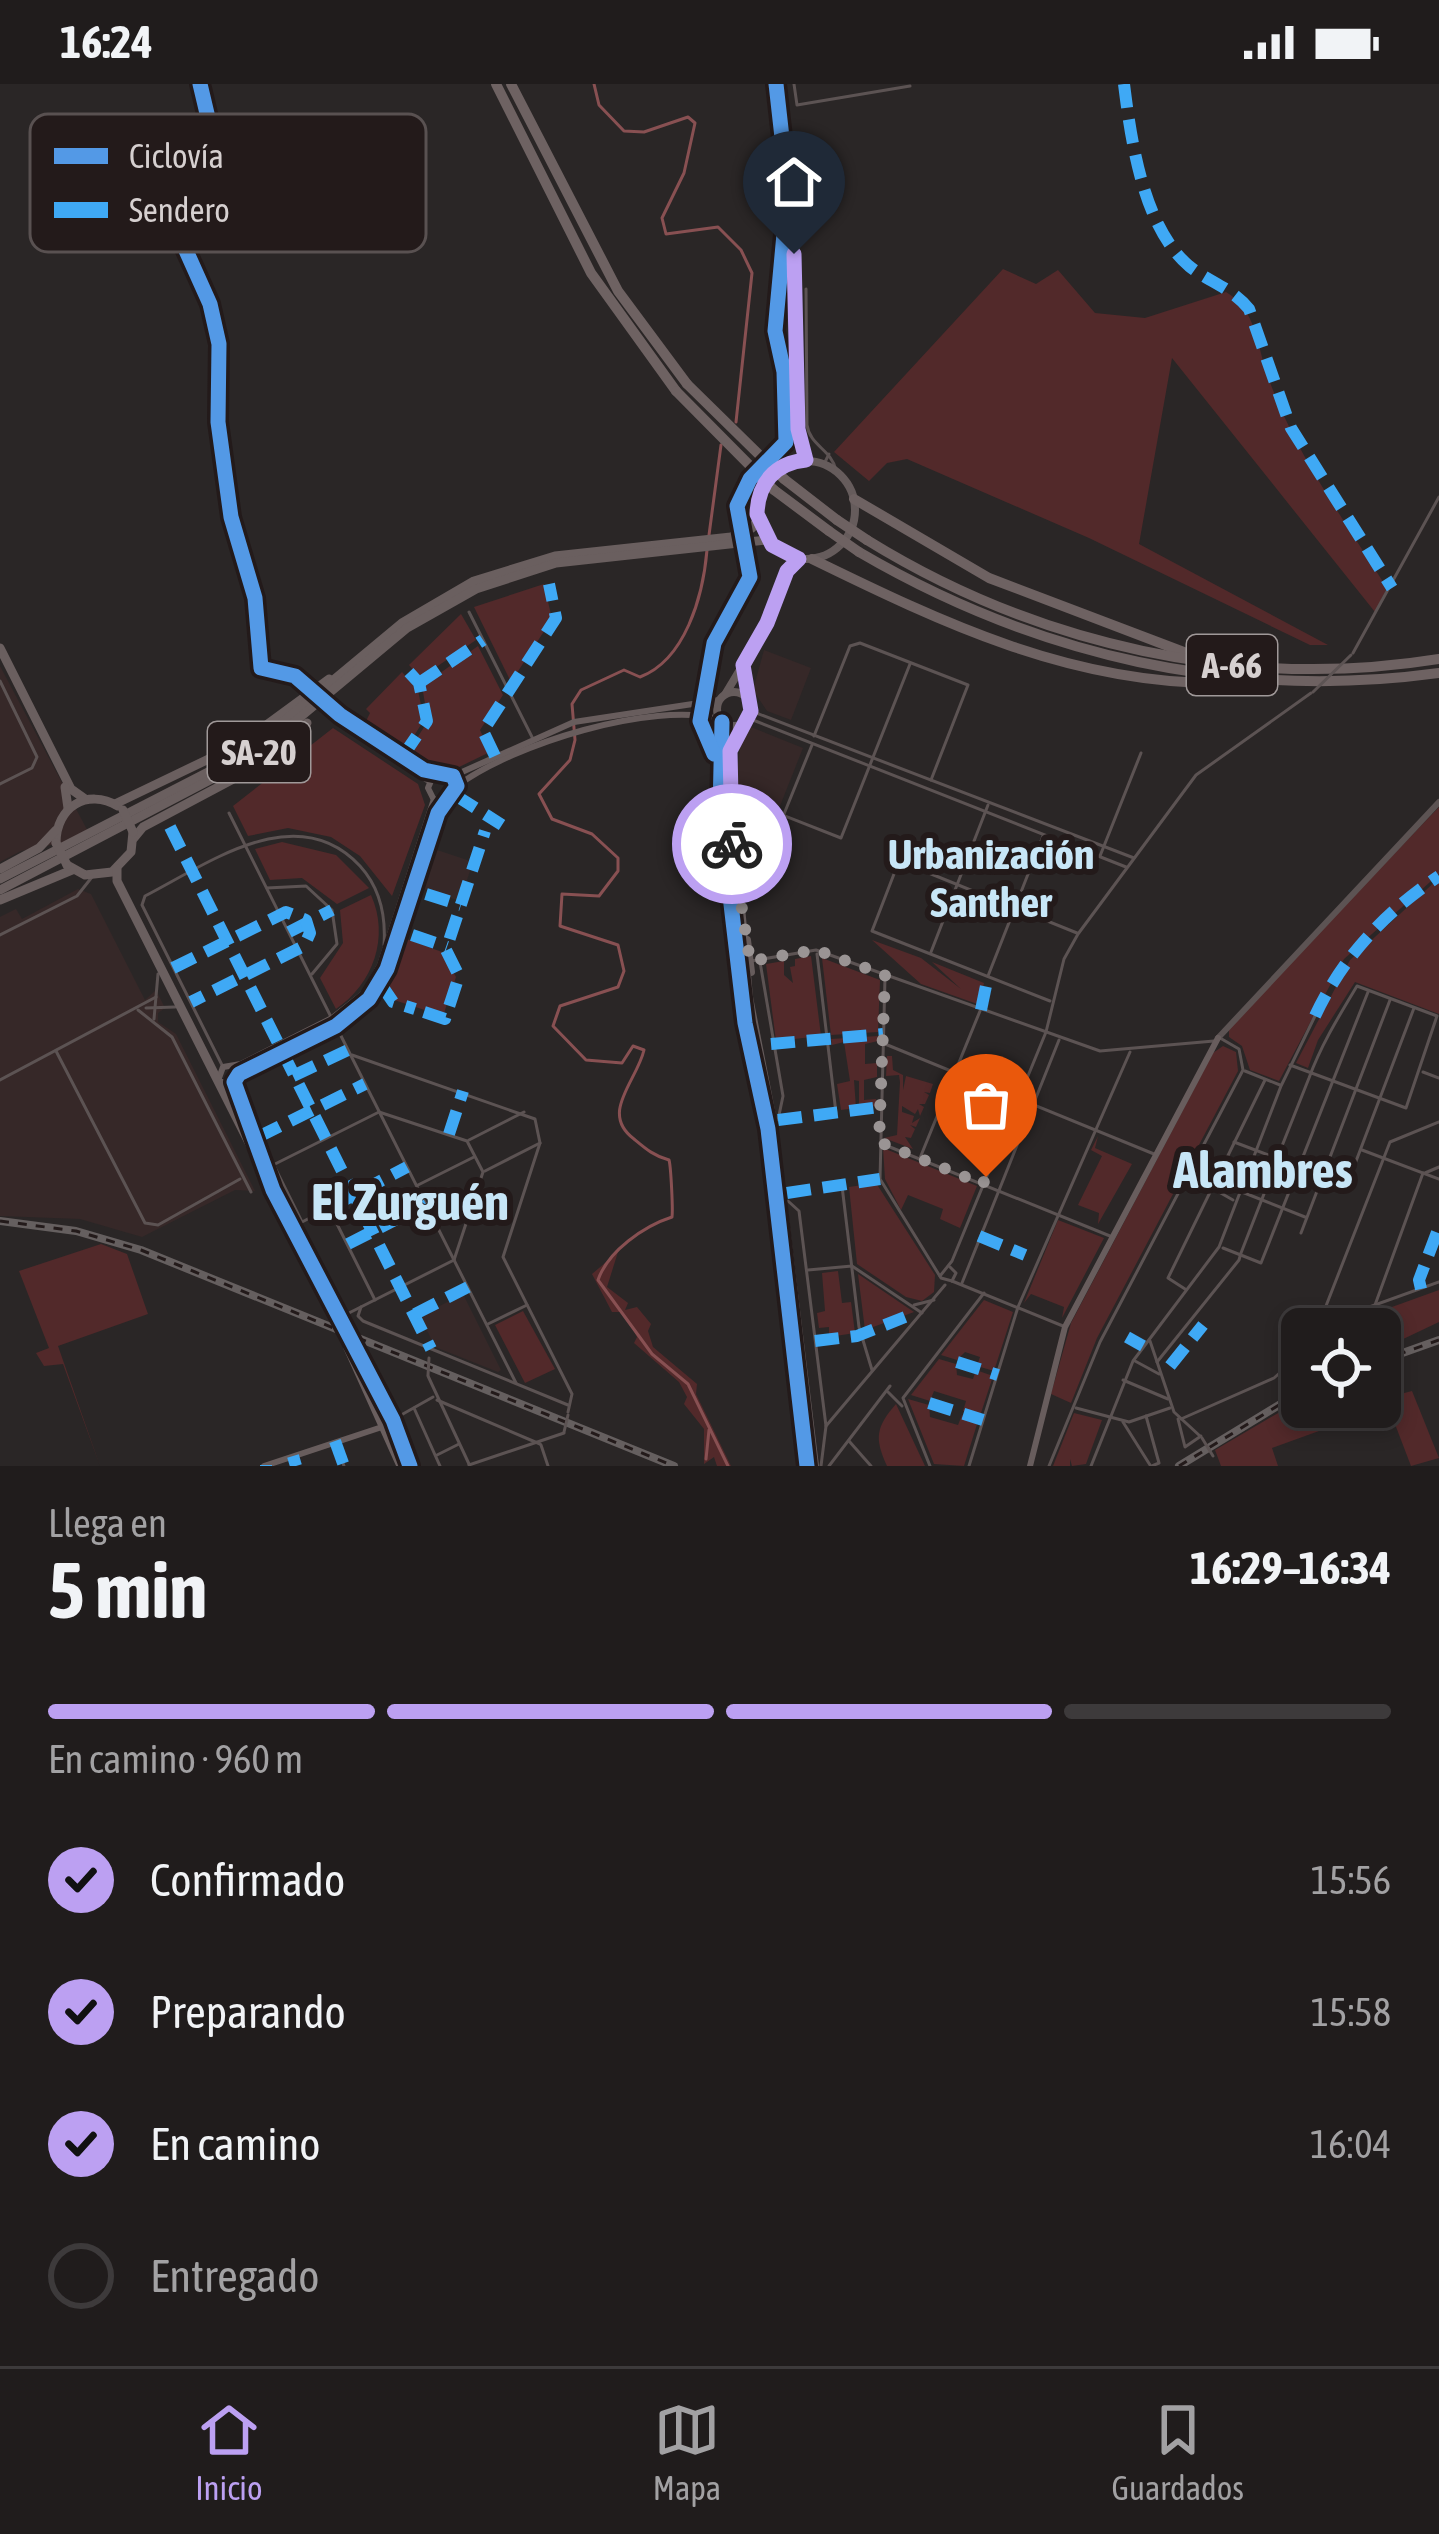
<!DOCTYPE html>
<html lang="es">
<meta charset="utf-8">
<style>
body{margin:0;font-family:"Asap Condensed",sans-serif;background:#282525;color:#f1f3f6;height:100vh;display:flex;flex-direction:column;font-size:45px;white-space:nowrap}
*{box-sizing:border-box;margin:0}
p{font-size:39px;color:#a2a1a3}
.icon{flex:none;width:66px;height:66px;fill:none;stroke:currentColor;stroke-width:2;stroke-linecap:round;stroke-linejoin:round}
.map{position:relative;height:1382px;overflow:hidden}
.panel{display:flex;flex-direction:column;background:#201c1c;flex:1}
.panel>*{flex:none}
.buttons{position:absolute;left:1281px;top:1224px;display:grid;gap:24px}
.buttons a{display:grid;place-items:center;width:120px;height:120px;border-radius:18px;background:#201c1c;box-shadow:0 6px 18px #0003,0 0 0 3px #3d3a3b;font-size:60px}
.pin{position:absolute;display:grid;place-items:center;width:102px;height:102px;color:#fff;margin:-123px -51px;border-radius:50% 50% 50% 0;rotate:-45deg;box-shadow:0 0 12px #0007}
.pin .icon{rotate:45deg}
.courier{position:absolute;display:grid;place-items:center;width:120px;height:120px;margin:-60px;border:9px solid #bca0f2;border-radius:50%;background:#fff;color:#222;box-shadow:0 3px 15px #0007}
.summary em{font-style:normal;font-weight:700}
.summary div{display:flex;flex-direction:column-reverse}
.summary{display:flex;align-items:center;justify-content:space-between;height:204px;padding:0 48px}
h1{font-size:78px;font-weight:700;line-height:90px}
.bar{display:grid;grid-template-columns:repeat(4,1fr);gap:18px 12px;align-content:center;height:144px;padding:0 48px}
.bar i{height:15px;border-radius:9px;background:#3d3a3b}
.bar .active{background:#bca0f2}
.bar p{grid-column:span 4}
ol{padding:0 48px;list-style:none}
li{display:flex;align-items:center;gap:36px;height:132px}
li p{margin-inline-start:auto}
li .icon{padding:12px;border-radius:50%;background:#bca0f2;color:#111;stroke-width:4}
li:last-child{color:#a2a1a3}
li i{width:66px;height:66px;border:6px solid #3d3a3b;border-radius:50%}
.status{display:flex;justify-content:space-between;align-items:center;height:84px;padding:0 60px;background:#201c1c;direction:ltr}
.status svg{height:33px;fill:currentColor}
.menu{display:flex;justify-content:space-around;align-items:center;height:168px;border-top:3px solid #3d3a3b;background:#201c1c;font-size:33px;color:#a2a1a3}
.menu a{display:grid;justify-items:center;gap:6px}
.menu .active{color:#bca0f2}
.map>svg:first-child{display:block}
</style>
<div class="status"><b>16:24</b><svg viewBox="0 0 49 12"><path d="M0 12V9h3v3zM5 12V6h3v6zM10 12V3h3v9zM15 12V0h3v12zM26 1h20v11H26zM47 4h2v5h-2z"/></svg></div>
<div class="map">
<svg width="1439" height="1382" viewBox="0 0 1439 1382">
<rect width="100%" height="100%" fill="#2a2626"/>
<!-- built -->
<g fill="#362828">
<polygon points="764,566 811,584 791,636 767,627 753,606"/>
<polygon points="0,582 91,753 21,767 0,778"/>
<polygon points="751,643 803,664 780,722 735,704 741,656"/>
<polygon points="434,765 473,778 460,817 421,804"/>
<polygon points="78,805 91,810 145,916 156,906 165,924 158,929 158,938 176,950 255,1107 235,1106 142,1153 80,1135 0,1132 0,833 16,825 22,835"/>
<polygon points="463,1210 501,1286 498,1288 435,1263 420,1232"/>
</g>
<!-- green -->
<g fill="#52292a">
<path d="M1003 185 1036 200 1058 186 1095 229 1145 234 1226 208C1256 225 1257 261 1267 290 1294 368 1343 434 1387 504L1375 528 1172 274 1139 460 1328 561H1310L1089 454 907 375 887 379 869 397 834 368Z"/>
<polygon points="544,500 552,535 511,598 474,523"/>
<polygon points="461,530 476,556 420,594 409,581"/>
<polygon points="478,562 503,611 480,646 490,668 457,684 442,679 429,682 408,668 428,637 422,602"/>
<polygon points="402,588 418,606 424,636 405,666 365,639 370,629 366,625"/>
<polygon points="333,644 418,700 425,721 392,812 360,772 331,753 288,744 248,752 233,722"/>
<polygon points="1439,723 1439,790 1344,875 1279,997 1250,986 1242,962 1229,953 1229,942"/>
<polygon points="282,758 336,771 369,804 337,820 302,794 270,796 255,765"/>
<polygon points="1439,794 1439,930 1355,898 1318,956 1308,984 1296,979 1350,876"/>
<path d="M371 811C390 853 373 900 336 925L320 894 343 859 340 826Z"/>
<polygon points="404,854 442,868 456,893 443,932 394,916 387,903"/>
<polygon points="872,856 921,874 961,905 932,878 984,899 980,921 921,900"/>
<polygon points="811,872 821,952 776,957 766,880 784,877 784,891 793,899 790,883 795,882 795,875"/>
<polygon points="822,874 880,896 878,948 831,951"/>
<polygon points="878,952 878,957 865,960 865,980 877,979 877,993 864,996 864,1016 876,1015 876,1022 859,1024 859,997 854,996 856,1024 841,1026 837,1000 850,997 844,958 832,961 831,955"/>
<polygon points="1223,962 1236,968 1238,987 1097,1254 1071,1319 1051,1310 1071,1239 1213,969"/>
<polygon points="887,972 892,972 893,986 903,991 903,1006 906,992 933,1000 930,1009 924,1008 929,1011 925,1020 919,1020 924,1023 920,1032 918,1025 915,1030 902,1022 902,1028 914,1032 912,1039 920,1034 916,1043 910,1041 915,1045 911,1054 905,1053 913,1065 884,1054 897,1051 900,998 899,991 886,992"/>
<polygon points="1098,1052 1095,1064 1132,1080 1098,1140 1099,1129 1078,1121 1102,1072 1091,1066"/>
<polygon points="883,1064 977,1102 960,1144 940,1135 943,1125 908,1111 901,1126 885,1095"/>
<polygon points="876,1099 935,1191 934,1208 922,1217 906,1213 857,1180 849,1103"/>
<polygon points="1058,1136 1104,1154 1062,1234 1064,1223 1031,1210 1024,1219"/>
<polygon points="101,1160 127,1170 148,1230 58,1262 100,1382 63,1280 44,1282 36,1269 49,1264 19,1187"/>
<polygon points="618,1168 607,1203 628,1219 625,1226 637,1223 651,1240 648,1247 653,1263 697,1300 696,1310 731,1382 717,1382 714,1373 704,1380 704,1345 684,1320 687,1313 679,1298 634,1259 637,1253 623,1228 612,1228 592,1190"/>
<polygon points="838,1187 842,1219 851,1218 855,1249 829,1253 829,1243 819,1244 817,1229 825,1227 822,1189"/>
<polygon points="858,1190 908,1224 914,1228 865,1246"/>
<polygon points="1439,1206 1439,1238 1380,1266 1380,1245 1331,1245"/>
<polygon points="984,1216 1013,1228 994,1287 977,1282 980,1273 965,1268 957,1276 941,1271"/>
<polygon points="523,1227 555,1285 525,1299 495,1241"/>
<polygon points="939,1275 956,1280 957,1291 973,1295 976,1286 993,1292 980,1332 963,1327 966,1317 934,1307 930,1317 911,1311"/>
<polygon points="1412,1307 1439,1374 1411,1382 1385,1314"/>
<polygon points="908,1315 929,1321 930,1333 958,1341 962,1331 978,1337 964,1382 934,1380"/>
<polygon points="1302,1315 1302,1323 1328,1323 1323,1325 1330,1343 1272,1364 1278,1382 1221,1382 1215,1366"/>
<path d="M896 1320 925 1382H887C874 1354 876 1343 896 1320Z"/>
<polygon points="1074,1329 1102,1336 1086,1380 1072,1382 1070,1375 1070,1382 1053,1382"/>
</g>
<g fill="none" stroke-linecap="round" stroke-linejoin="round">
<!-- stream -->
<g stroke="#885052" stroke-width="3">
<polyline points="594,0 599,21 624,47 644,48 688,33 695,39 684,89 662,134 666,150 718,143 741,166 752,189 736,338"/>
<polyline points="709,451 721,361"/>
<path d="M707 466C703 513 685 576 640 593L624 586 581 606 572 620 575 656 570 676 539 710 552 735 592 750 618 774V787L599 812 562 810 560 842 618 861 624 887 618 903 560 922 553 942 586 976 622 979 633 962 644 966C637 997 599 1029 634 1055 646 1065 654 1072 669 1076 671 1083 673 1126 672 1133 644 1142 608 1167 598 1196L652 1270 688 1300 728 1382"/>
<polyline points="706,1375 709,1346"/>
</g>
<!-- minor -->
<g stroke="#5c5353" stroke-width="3">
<polyline points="794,0 797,21 910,2"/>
<path d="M806 205 807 341C810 362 831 365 836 386"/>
<polyline points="824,380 829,370"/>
<polyline points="469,528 532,653"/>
<polyline points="1353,569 1439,413"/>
<polyline points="0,597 37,673 32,684 0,700"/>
<polyline points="751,627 1134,774"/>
<polyline points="343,633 432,691"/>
<polyline points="748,634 1126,783"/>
<polyline points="337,638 429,699"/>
<polyline points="814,652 850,562 860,559 968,601 931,696"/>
<polyline points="734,712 841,754 910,580"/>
<polyline points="229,729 331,933"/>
<polyline points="784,730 812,661"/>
<polyline points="1100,772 1141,669"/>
<polyline points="267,804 306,802 332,826 337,860 312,890"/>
<polyline points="0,851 77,812 92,793"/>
<polyline points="931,868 988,721"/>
<polyline points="817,870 836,1029"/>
<polyline points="751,877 816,866 1100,967 1214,957"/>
<polyline points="760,878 783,1012 778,1036"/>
<polyline points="988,892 1043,752"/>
<polyline points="885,893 880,1095 941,1194 952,1197"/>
<polyline points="1050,917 872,847 899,777 1077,849"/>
<polyline points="146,924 175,923"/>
<polyline points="138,926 172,953 251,1108"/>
<polyline points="154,935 158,890"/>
<polyline points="336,942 516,1299"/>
<polyline points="885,960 1154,1070"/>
<polyline points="56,967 145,1139 158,1141 240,1095"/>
<polyline points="352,971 535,1035 540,1059 503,1173 572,1310 568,1328"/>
<path d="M222 981 142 821 145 812C209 779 297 714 360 782 380 804 386 832 384 861"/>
<polyline points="1245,987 1280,1001"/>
<polyline points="1423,988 1439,994"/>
<polyline points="0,996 156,913"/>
<polyline points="234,1001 302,1138 329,1124 375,1216"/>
<polyline points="252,1046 265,1082"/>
<polyline points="469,1056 524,1028"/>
<polyline points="1234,1058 1347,1101 1414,924"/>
<polyline points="880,1059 1110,1152"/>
<polyline points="1362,1066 1439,1095"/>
<polyline points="920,1074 980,927"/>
<polyline points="273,1081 379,1028 467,1057 483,1088 454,1176"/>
<polyline points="485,1087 540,1059"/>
<polyline points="1425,1089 1439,1083"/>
<polyline points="1189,1091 1233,1116"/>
<polyline points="418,1101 474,1073"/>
<polyline points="842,1102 859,1243 872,1286"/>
<polyline points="1242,1108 1305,1133"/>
<polyline points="788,1117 799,1127 826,1342"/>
<polyline points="1301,1149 1390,916"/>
<polyline points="1223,1164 1261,1179 1368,908"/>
<polyline points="950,1183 956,1189 952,1197"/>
<polyline points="808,1186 852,1182 922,1229"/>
<polyline points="940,1192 952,1177 1046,948 1064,875 1078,850 1196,691 1311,609"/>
<polyline points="952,1197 1063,1242"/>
<polyline points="962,1199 1059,956"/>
<polyline points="1185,1205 1168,1194 1265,996"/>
<polyline points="914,1221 934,1216"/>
<polyline points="1375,1221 1423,1089"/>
<polyline points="361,1223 358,1232 363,1237 568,1321"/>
<polyline points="339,1234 454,1176"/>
<polyline points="488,1240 527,1221"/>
<polyline points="1322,1240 1439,1198"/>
<polyline points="1317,1245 1390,1058 1439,1038"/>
<polyline points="1150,1257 1174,1328 1200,1352"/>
<polyline points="1135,1277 1159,1290"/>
<path d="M1157 1278 1239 1176 1241 1169 1276 1079 1278 1072 1309 994C1321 961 1339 932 1357 902L1437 932 1406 1024 1290 981"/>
<polyline points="428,1292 469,1380"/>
<polyline points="1123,1296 1168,1315"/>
<polyline points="888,1308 902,1322"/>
<polyline points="437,1316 540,1360"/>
<polyline points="414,1324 440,1382"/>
<polyline points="1076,1324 1129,1338 1170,1324"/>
<polyline points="1146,1332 1159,1379 1152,1382"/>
<polyline points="394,1335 433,1313"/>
<polyline points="1178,1335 1185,1363 1201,1352"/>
<polyline points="1181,1335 1274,1294 1302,1269"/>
<polyline points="1123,1338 1150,1381"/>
<polyline points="849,1357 871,1382"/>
<polyline points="335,1358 344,1382"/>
<polyline points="541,1361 548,1382"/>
<polyline points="437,1371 459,1360"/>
<polyline points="469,1381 564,1349"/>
<polyline points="821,1382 826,1342 945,1201"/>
<polyline points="829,1382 890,1302"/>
<polyline points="930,1382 903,1314 984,1209"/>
<polyline points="969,1382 1018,1223 1130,968"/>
<polyline points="1049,1382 1100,1258 1243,986 1239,965 1220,954"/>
<polyline points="1091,1382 1133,1277 1219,1163 1281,1002 1315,932"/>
</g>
<!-- tertiary -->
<polyline stroke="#5c5353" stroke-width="6" points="1218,954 1439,718"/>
<!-- secondary -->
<g stroke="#685d5d" stroke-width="6">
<path d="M457 702C513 660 652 617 719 635"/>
<polyline points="433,714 428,704 433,692 453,692 574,638 719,616"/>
<polyline points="219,994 223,983 241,980 332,934 365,908 380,881 434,715"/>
<path d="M222 998 230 1000 239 990C279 968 327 954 361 923 411 877 410 776 444 718"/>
<polyline points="264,1382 385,1342"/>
<polyline points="1030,1382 1065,1243 1218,954"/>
</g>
<!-- primary -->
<g stroke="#665c5c" stroke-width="8">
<polyline points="780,0 793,133 798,345 806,376"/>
<circle cx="806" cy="426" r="49"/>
<circle cx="734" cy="625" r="17"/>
<polyline points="726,609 768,539 787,487 798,476"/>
<polyline points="725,640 749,913 773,1037 815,1382"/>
<polyline points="747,856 751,888"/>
</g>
<!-- trunk -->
<g stroke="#6a5f5f" stroke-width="9">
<polyline points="0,564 71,705 85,715"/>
<polyline points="65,703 68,724"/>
<polyline points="115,720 242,659 329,595"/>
<polyline points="134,754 143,743 254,684 307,639"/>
<path d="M56 759C56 723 87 704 118 722"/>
<polyline points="67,781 85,791 112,788 131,768 133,748"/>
<polyline points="0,785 39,764 56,746"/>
<polyline points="117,785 117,797 342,1243"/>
<polyline points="0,795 247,668 402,539 474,497 555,472 731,453 752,444 758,435"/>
<polyline points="0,806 250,675 407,544 476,505 556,479 767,456"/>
<polyline points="0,816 72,786"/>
<polyline points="348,1264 401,1382"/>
<polyline points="365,1285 410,1382"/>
</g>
<!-- motorway -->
<g stroke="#6e6262" stroke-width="10">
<polyline points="496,0 591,189 676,307"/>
<polyline points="511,0 618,207 687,300"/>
<polyline points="784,395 837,436"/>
<polyline points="774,406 829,447"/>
<polyline points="854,415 989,494 1189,570"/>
<path d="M867 456C1037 561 1241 607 1439 575"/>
<path d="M859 468C1037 572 1233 617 1439 589"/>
<path d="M812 475C943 539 1069 599 1217 599"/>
</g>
<!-- rail casing -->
<g stroke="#655f5f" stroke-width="8">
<g id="rail">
<polyline points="0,1137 76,1147 141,1166 674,1382"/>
<polyline points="1380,1277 1439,1256"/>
<polyline points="1179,1382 1302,1307"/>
</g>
</g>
<!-- rail -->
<use href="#rail" stroke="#231a1a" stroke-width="3" stroke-dasharray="9" stroke-linecap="butt"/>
<!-- minor-bridge -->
<g stroke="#5c5353" stroke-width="3">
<polyline points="1313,608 1351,571"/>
<polyline points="428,1291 429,1274"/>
<polyline points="564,1348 568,1331"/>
<polyline points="1202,1354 1213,1372"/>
</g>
<!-- trunk-bridge -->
<g stroke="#6a5f5f" stroke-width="9">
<polyline points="123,726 133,748"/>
<polyline points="56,759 67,781"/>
<polyline points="342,1243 355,1264"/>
</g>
<!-- motorway-bridge -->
<g stroke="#6e6262" stroke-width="10">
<polyline points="687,300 784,395"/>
<polyline points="676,307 774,406"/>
<polyline points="837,436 867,456"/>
<polyline points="829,447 859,468"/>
</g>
<!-- quiet -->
<g stroke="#3fa9f5" stroke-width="12" stroke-dasharray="24 12" stroke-linecap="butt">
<path d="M1124 0C1131 56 1143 143 1189 182 1209 198 1232 204 1249 225L1291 344 1392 504"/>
<polyline points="419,599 483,556"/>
<polyline points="403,672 427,637 419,599 407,586"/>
<polyline points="495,672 483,647 556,534 549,500"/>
<polyline points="455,711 502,741"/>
<polyline points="170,743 431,1265"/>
<polyline points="426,810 461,821"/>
<polyline points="289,848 332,826"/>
<polyline points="412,851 447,863"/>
<polyline points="173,884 286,828 306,836 310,849 304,862 191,918"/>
<polyline points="380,899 393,918 415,925"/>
<polyline points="981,926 988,892"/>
<polyline points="424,928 445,935 459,892 446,866 485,747"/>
<path d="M1315 932C1342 874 1385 828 1439 792"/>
<polyline points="771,960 883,950"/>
<polyline points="293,992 348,966"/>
<polyline points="778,1036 880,1023"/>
<polyline points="449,1050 463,1007"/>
<polyline points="258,1053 365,1000"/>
<polyline points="787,1109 880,1095"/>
<polyline points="329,1124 407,1083"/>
<polyline points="979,1152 1025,1171"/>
<polyline points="348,1160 426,1120"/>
<polyline points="1421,1205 1419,1196 1439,1143"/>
<polyline points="415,1230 468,1203"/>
<polyline points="1127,1253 1143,1262"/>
<polyline points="815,1257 857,1252 905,1233"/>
<polyline points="957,1278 998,1291"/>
<polyline points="1170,1282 1203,1241"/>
<polyline points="929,1319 983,1336"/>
<polyline points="335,1357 344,1382"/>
<polyline points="293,1372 296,1382"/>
<polyline points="266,1381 266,1382"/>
</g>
<!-- cycleway casing -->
<g stroke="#231a1a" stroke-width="22">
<g id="cycleway">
<polyline points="200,0 214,59 164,66 163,75 184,162 210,220 219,260 218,338 231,433 255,514 261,584 295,592 340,631 424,686 453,692 457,702 438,729 387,885 369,915 336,942 239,990 234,998 273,1106 393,1336 410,1382"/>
<polyline points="722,638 720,727 745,939 768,1045 807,1382"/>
<polyline points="714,670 700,637 714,559 750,493 737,422 750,395 786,358 784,288 775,247 788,107 776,0"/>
</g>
</g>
<!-- cycleway -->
<use href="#cycleway" stroke="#5399e6" stroke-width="15"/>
</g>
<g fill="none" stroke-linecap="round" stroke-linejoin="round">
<!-- done -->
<polyline stroke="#9a9494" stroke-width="12" stroke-dasharray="0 21.6" points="732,760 750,877 816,866 885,891 879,1058 983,1100 986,1093"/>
<!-- route -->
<path stroke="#bca0f2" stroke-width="15" d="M732 760 730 667 751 627 743 581 767 539 787 487 799 475 772 461 757 430C758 399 775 379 806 376L798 345 794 170"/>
</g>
<g text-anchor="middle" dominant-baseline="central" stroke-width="12" stroke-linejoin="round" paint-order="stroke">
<!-- shield labels -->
<g fill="#231a1a" stroke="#a09999" stroke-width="3">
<rect x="1187" y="551" width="90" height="60" rx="9"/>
<rect x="208" y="638" width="102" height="60" rx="9"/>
</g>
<g font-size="36" font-weight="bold" fill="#d6d0d0">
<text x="1232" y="581">A-66</text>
<text x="259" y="668">SA-20</text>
</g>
<!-- neighbourhood labels -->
<g font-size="42" font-weight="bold" fill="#c7e6f7" stroke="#231a1a">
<text x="991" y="770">Urbanización<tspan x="991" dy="48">Santher</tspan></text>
</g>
<!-- district labels -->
<g font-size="51" font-weight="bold" fill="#c7e6f7" stroke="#231a1a">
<text x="1263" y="1085">Alambres</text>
<text x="410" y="1117">El Zurguén</text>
</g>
</g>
<!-- legend -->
<rect x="30" y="30" width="396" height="138" rx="18" fill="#231a1a" stroke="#595151" stroke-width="3"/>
<rect x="54" y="64" width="54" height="16" fill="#5399e6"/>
<rect x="54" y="118" width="54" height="16" fill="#3fa9f5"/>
<g font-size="33" fill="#d6d0d0">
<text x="129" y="84">Ciclovía</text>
<text x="129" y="138">Sendero</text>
</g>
</svg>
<div class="buttons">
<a><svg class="icon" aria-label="locate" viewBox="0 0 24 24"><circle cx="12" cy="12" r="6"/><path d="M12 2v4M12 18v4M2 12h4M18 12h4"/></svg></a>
</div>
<div class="pin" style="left:986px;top:1093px;background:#ea580c"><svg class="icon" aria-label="bag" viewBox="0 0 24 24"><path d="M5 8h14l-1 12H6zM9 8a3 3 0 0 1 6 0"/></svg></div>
<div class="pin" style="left:794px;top:170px;background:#1f2937"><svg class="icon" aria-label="home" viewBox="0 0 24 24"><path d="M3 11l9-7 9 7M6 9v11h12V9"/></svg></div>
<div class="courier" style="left:732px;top:760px"><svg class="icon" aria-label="bike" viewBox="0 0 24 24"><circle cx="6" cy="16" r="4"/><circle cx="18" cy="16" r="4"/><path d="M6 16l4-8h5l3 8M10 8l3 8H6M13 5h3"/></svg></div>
</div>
<section class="panel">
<div class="summary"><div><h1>5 min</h1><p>Llega en</p></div><em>16:29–16:34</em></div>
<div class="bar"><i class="active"></i><i class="active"></i><i class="active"></i><i></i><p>En camino · 960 m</p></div>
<ol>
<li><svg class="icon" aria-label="check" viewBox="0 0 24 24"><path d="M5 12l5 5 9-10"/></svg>Confirmado<p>15:56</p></li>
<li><svg class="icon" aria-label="check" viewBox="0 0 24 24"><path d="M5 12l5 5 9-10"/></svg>Preparando<p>15:58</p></li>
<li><svg class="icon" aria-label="check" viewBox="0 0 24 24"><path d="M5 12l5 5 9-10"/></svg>En camino<p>16:04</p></li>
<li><i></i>Entregado</li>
</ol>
</section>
<nav class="menu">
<a class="active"><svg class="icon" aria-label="home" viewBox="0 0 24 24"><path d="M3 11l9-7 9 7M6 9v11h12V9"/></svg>Inicio</a>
<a><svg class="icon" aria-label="map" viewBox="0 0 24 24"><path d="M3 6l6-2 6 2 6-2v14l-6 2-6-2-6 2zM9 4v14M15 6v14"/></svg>Mapa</a>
<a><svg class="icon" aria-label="saved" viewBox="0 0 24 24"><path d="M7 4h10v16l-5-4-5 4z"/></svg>Guardados</a>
</nav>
